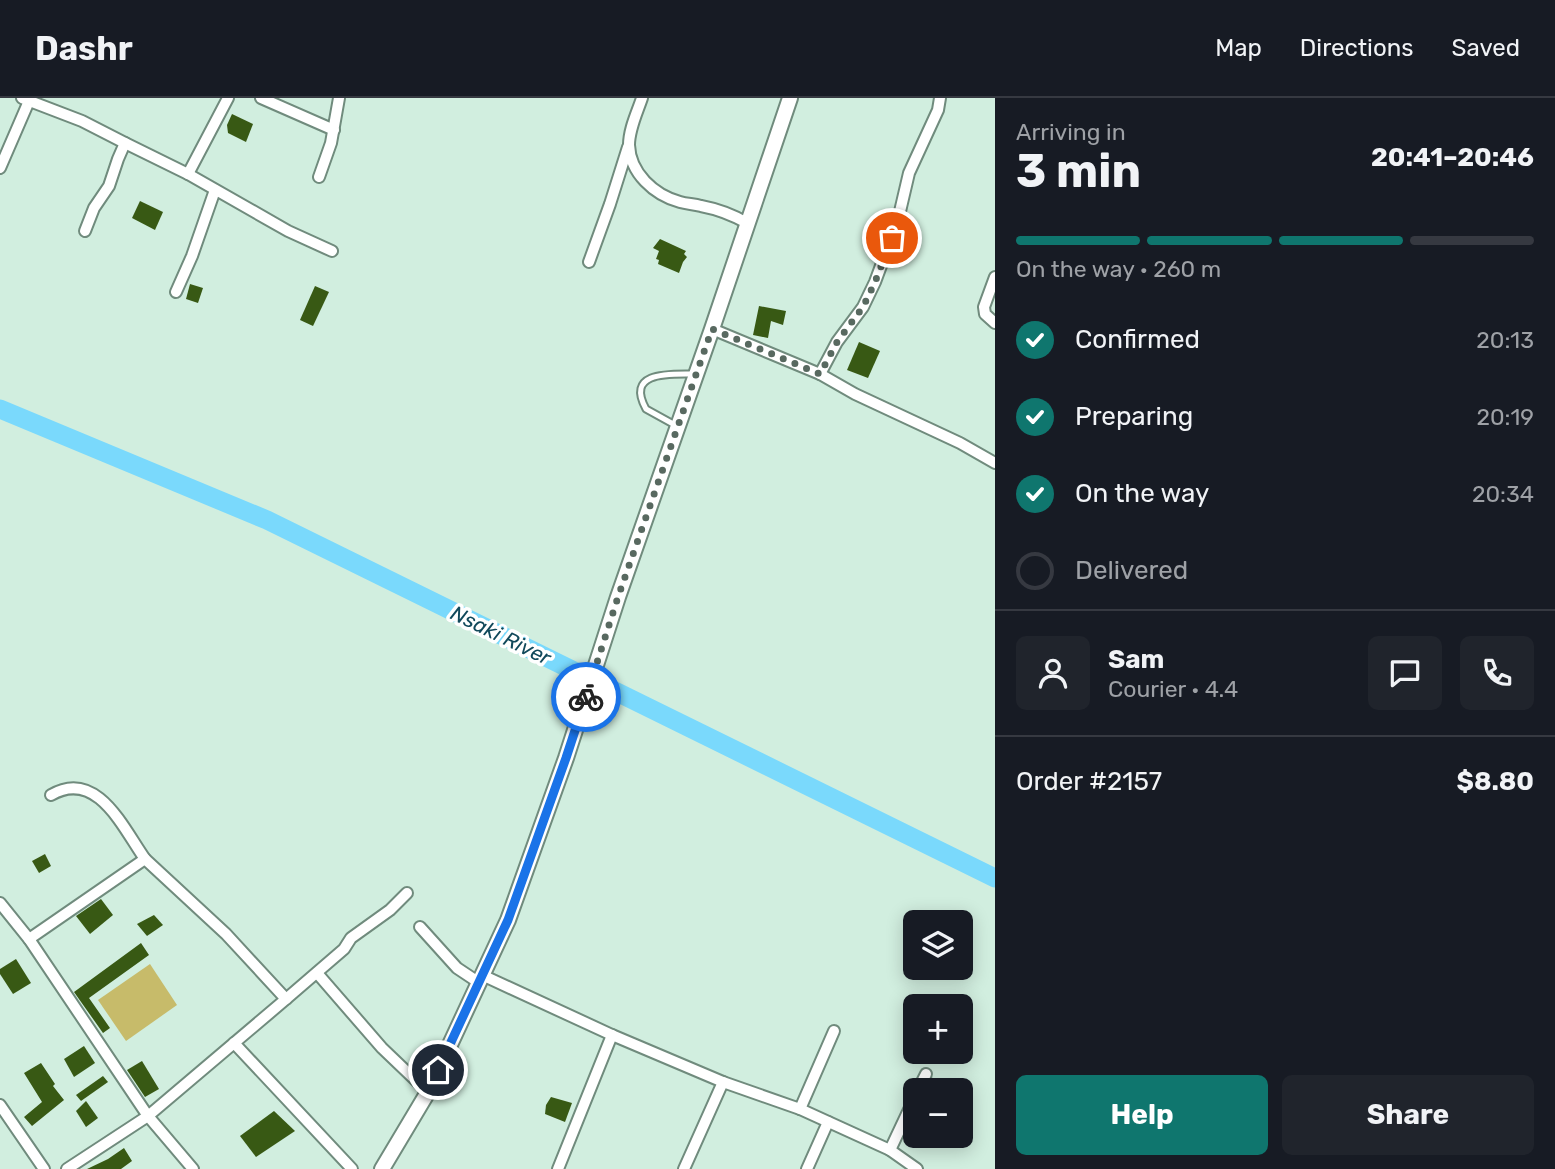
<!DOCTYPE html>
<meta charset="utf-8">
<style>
body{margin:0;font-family:Rubik,sans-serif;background:#20242c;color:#f1f3f6;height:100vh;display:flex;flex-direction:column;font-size:26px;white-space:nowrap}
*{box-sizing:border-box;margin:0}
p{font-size:23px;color:#9ea1a6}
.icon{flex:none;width:38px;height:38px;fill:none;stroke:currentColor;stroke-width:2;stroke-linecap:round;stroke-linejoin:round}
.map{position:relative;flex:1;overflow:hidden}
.details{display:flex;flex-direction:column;background:#171b24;width:560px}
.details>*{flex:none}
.fabs{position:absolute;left:903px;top:812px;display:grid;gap:14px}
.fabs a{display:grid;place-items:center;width:70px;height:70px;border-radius:10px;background:#171b24;box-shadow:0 4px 18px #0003;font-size:35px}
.pin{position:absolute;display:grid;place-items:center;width:60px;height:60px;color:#fff;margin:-30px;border:4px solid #fff;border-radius:50%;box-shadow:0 2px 7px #0007}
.courier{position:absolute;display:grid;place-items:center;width:70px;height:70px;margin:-35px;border:5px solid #1a73e8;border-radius:50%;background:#fff;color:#222;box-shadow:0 2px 9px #0007}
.head em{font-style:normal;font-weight:700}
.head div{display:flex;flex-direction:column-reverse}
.head{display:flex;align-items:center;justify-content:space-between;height:119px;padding:0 21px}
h1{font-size:46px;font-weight:700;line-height:52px}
.bar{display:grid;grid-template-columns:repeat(4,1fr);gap:10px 7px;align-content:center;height:84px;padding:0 21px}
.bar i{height:9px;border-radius:5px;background:#363941}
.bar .on{background:#0f766e}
.bar p{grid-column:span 4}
.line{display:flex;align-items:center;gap:18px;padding:0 21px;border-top:2px solid #363941}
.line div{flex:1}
.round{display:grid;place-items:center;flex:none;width:74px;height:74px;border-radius:10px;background:#20242c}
ol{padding:0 21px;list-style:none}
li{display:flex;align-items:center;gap:21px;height:77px}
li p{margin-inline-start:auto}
li .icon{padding:7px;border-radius:50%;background:#0f766e;color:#fff;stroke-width:4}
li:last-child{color:#9ea1a6}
li i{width:38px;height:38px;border:4px solid #363941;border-radius:50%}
.action{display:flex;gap:14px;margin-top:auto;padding:14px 21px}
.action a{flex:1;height:80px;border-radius:10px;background:#0f766e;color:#fff;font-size:28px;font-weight:700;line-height:80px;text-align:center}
.action a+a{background:#20242c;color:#f1f3f6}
header{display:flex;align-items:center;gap:42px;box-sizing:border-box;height:98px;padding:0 35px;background:#171b24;border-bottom:2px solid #363941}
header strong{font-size:33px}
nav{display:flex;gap:38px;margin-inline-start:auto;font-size:24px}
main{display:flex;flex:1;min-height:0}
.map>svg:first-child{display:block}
</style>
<header>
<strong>Dashr</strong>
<nav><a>Map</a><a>Directions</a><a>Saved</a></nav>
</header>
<main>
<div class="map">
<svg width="995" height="1071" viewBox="0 0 995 1071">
<rect width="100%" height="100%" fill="#d1eedf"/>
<!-- green -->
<polygon fill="#c7bb6a" points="150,866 177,907 126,943 98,902"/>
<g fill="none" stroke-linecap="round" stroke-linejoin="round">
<!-- river -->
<polyline stroke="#7ad9fc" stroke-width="19" points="0,311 267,422 995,780"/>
</g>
<!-- building -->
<g fill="#385914">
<polygon points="232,16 253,26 246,44 228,35 227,27"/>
<polygon points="140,103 163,114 155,132 132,120"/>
<polygon points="660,141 686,153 684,156 687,159 683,164 679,175 658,166 659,162 656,161 659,153 653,150"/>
<polygon points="190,186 203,190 198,205 186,201"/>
<polygon points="315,188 329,194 313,228 300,222"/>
<polygon points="759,208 786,213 783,227 771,223 768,240 753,237"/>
<polygon points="859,244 880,253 868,280 847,272"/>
<polygon points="45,756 51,768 39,775 32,763"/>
<polygon points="101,801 113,817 90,836 76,818"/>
<polygon points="154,817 163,827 147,838 137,826"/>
<polygon points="141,845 149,857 89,900 110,930 103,935 74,894"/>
<polygon points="16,861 31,885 13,896 0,876 0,871"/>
<polygon points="84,948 95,965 74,979 64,961"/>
<polygon points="142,963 159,991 145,999 127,972"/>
<polygon points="41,965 55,986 53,988 64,1002 32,1028 24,1019 42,1004 24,975"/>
<polygon points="103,978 108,984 81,1003 76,997"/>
<polygon points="551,999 572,1005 565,1024 545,1016 546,1007"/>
<polygon points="86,1003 98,1020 86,1029 76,1013"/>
<polygon points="274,1013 295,1033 256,1059 240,1038"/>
<polygon points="124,1050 132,1063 121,1071 87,1071 108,1061"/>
</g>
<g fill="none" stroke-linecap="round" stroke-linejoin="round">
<!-- service casing -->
<g stroke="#708b7d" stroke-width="9">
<path id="service" d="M675 327 646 311C625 273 670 276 693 276"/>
</g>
<!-- minor casing -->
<g stroke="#708b7d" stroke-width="14">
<g id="minor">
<polyline points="22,0 82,23 125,45 188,76 288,133 332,153"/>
<polyline points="261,0 334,32"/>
<path d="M642 0C637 15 629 31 629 47 630 75 654 97 680 104 687 106 694 106 701 108 717 111 733 117 747 125"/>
<polyline points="0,70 29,3"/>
<polyline points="188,76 228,0"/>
<polyline points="319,79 331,45 339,0"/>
<polyline points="85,133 94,110 109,88 118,61 125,45"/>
<polyline points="589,164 610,106 628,49"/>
<polyline points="995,179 984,209 985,216 995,225"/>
<polyline points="176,194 192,158 215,92"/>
<polyline points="712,231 820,276 855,296 960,345 995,365"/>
<polyline points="820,276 837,244 863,209 875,184 898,122 909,75 938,12 940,0"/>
<path d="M51 697C97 670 123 730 145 761"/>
<polygon points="145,761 226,836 286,901 148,1018 29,841"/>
<polyline points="0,805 29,841"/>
<polyline points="420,829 457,870 478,884"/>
<polyline points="317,875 382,950 428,994"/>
<polyline points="482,877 612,937 723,984 800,1011 890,1052 917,1071"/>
<polyline points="286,901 344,851 351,840 390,812 407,795"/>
<polyline points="234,945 352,1071"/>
<polyline points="918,992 926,976"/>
<polyline points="0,1007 44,1071"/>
<polyline points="800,1011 834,933"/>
<polyline points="890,1052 915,999"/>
<polyline points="67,1071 148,1018 193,1071"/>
<polyline points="558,1071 612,937"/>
<polyline points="684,1071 723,984"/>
<polyline points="807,1071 828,1024"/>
</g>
</g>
<!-- tertiary casing -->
<g stroke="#708b7d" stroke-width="18">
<polyline id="tertiary" points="382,1071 428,994 508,822 566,660 618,499 712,231 790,0"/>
</g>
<!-- service -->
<use href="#service" stroke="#fff" stroke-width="5"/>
<!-- minor -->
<use href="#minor" stroke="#fff" stroke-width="10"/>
<!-- tertiary -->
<use href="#tertiary" stroke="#fff" stroke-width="14"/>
</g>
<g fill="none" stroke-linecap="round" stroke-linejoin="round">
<!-- done -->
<polyline stroke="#586960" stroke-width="7" stroke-dasharray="0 12.6" points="586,599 618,499 712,231 820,276 837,244 863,209 875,184 892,140"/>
<!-- route -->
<polyline stroke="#1a73e8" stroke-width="9" points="438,972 508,822 566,660 586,599"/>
</g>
<g text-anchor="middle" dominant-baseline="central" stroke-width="7" stroke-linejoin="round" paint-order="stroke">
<!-- water labels -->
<g font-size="21" font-style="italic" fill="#11495b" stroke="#fff">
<text transform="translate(501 537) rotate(26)">Nsaki River</text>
</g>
</g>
</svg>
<div class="fabs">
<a><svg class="icon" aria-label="layers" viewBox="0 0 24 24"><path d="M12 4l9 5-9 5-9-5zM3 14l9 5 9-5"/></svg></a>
<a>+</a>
<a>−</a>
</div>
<div class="pin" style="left:892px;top:140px;background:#ea580c"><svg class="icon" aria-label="bag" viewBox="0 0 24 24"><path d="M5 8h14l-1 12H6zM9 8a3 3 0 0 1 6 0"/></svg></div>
<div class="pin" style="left:438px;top:972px;background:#1f2937"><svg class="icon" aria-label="home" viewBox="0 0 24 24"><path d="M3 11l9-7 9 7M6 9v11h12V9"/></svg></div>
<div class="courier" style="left:586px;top:599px"><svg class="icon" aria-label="bike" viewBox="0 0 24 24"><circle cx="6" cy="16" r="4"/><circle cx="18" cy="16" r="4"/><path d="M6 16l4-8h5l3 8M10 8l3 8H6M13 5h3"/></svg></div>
</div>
<section class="details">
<div class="head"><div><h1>3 min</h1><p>Arriving in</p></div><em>20:41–20:46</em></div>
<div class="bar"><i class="on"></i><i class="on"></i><i class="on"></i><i></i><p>On the way · 260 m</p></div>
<ol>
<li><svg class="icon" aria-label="check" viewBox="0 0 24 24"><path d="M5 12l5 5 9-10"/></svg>Confirmed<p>20:13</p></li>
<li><svg class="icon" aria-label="check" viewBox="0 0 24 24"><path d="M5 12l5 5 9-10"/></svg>Preparing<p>20:19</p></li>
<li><svg class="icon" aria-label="check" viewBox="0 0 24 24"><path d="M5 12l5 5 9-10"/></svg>On the way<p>20:34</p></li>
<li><i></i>Delivered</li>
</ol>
<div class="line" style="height:126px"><a class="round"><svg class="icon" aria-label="person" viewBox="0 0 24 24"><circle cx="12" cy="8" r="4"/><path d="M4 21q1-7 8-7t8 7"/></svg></a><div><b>Sam</b><p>Courier · 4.4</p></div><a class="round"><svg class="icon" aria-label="chat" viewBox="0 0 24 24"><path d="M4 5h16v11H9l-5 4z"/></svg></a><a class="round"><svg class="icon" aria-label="phone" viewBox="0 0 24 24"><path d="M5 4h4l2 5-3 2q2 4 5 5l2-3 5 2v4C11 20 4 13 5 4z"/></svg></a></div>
<div class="line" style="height:91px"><div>Order #2157</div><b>$8.80</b></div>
<div class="action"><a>Help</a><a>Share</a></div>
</section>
</main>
